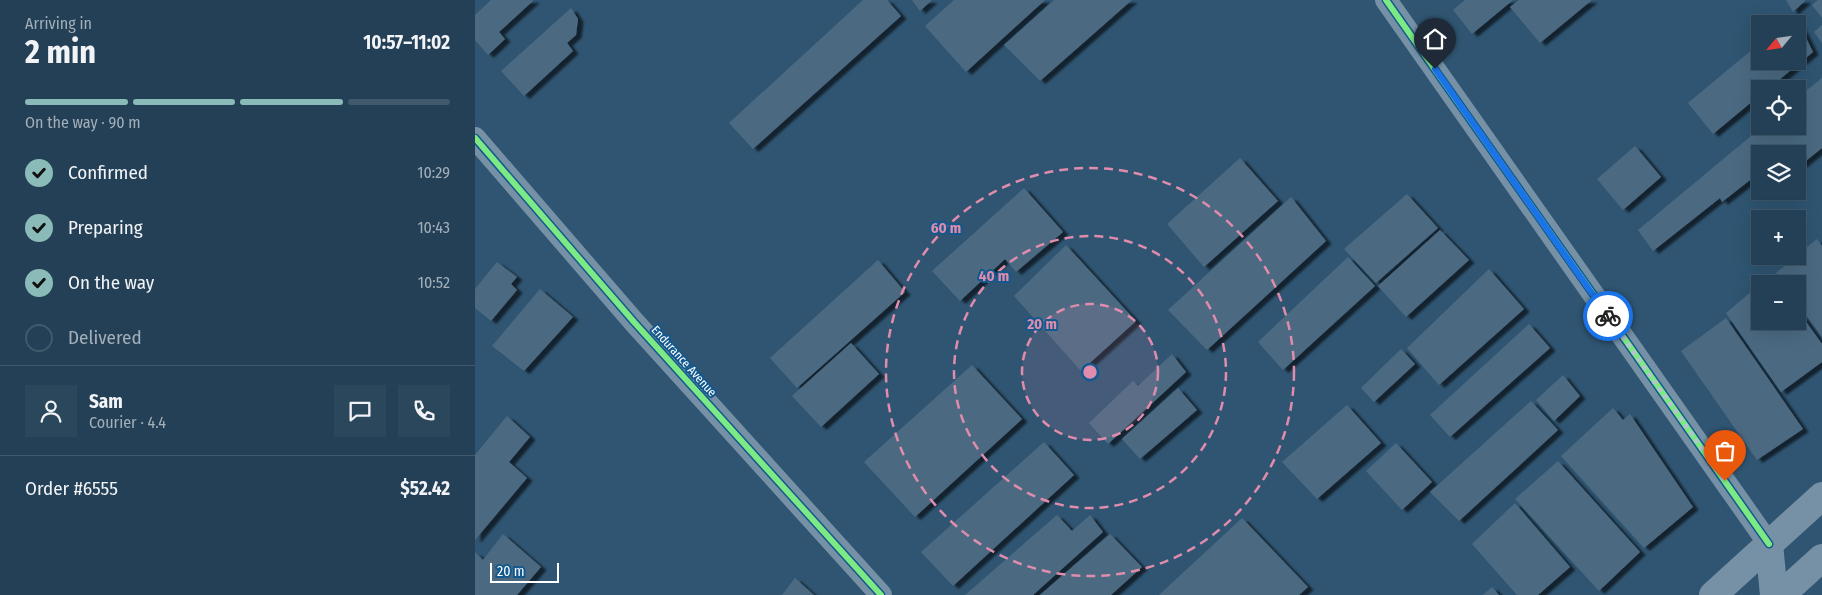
<!DOCTYPE html>
<meta charset="utf-8">
<style>
body{margin:0;font-family:"Fira Sans Condensed",sans-serif;background:#2b475c;color:#f1f3f6;height:100vh;display:flex;flex-direction:column;font-size:19px;white-space:nowrap}
*{box-sizing:border-box;margin:0}
p{font-size:16px;color:#a3afb9}
.icon{flex:none;width:28px;height:28px;fill:none;stroke:currentColor;stroke-width:2;stroke-linecap:round;stroke-linejoin:round}
.map{position:relative;flex:1;overflow:hidden}
.details{display:flex;flex-direction:column;background:#234056;width:475px}
.details>*{flex:none}
.needle{width:32px;rotate:241deg}
.buttons{position:absolute;left:1276px;top:15px;display:grid;gap:10px}
.buttons a{display:grid;place-items:center;width:55px;height:55px;border-radius:0px;background:#234056;box-shadow:0 5px 20px #0002,0 0 0 1px #40596c;font-size:25px}
.scale{position:absolute;left:15px;bottom:12px;width:69px;box-sizing:border-box;padding-left:5px;border:2px solid #fff;border-top:0;font-size:14px;line-height:18px;white-space:nowrap;color:#fff;-webkit-text-stroke:4px #13598e;paint-order:stroke}
.pin{position:absolute;display:grid;place-items:center;width:42px;height:42px;color:#fff;margin:-51px -21px;border-radius:50% 50% 50% 0;rotate:-45deg;box-shadow:0 0 5px #0007}
.pin .icon{rotate:45deg}
.courier{position:absolute;display:grid;place-items:center;width:50px;height:50px;margin:-25px;border:4px solid #1a73e8;border-radius:50%;background:#fff;color:#222;box-shadow:0 1px 6px #0007}
.headline em{font-style:normal;font-weight:700}
.headline div{display:flex;flex-direction:column-reverse}
.headline{display:flex;align-items:center;justify-content:space-between;height:85px;padding:0 25px}
h1{font-size:32px;font-weight:700;line-height:38px}
.bar{display:grid;grid-template-columns:repeat(4,1fr);gap:8px 5px;align-content:center;height:60px;padding:0 25px}
.bar i{height:6px;border-radius:4px;background:#40596c}
.bar .current{background:#8bbbb9}
.bar p{grid-column:span 4}
.line{display:flex;align-items:center;gap:12px;padding:0 25px;border-top:1px solid #40596c}
.line div{flex:1}
.round{display:grid;place-items:center;flex:none;width:52px;height:52px;border-radius:0px;background:#2b475c}
ol{padding:0 25px;list-style:none}
li{display:flex;align-items:center;gap:15px;height:55px}
li p{margin-inline-start:auto}
li .icon{padding:5px;border-radius:50%;background:#8bbbb9;color:#111;stroke-width:4}
li:last-child{color:#a3afb9}
li i{width:28px;height:28px;border:2px solid #40596c;border-radius:50%}
main{display:flex;flex:1;min-height:0}
.map>svg:first-child{display:block}
</style>
<main>
<section class="details">
<div class="headline"><div><h1>2 min</h1><p>Arriving in</p></div><em>10:57–11:02</em></div>
<div class="bar"><i class="current"></i><i class="current"></i><i class="current"></i><i></i><p>On the way · 90 m</p></div>
<ol>
<li><svg class="icon" aria-label="check" viewBox="0 0 24 24"><path d="M5 12l5 5 9-10"/></svg>Confirmed<p>10:29</p></li>
<li><svg class="icon" aria-label="check" viewBox="0 0 24 24"><path d="M5 12l5 5 9-10"/></svg>Preparing<p>10:43</p></li>
<li><svg class="icon" aria-label="check" viewBox="0 0 24 24"><path d="M5 12l5 5 9-10"/></svg>On the way<p>10:52</p></li>
<li><i></i>Delivered</li>
</ol>
<div class="line" style="height:90px"><a class="round"><svg class="icon" aria-label="person" viewBox="0 0 24 24"><circle cx="12" cy="8" r="4"/><path d="M4 21q1-7 8-7t8 7"/></svg></a><div><b>Sam</b><p>Courier · 4.4</p></div><a class="round"><svg class="icon" aria-label="chat" viewBox="0 0 24 24"><path d="M4 5h16v11H9l-5 4z"/></svg></a><a class="round"><svg class="icon" aria-label="phone" viewBox="0 0 24 24"><path d="M5 4h4l2 5-3 2q2 4 5 5l2-3 5 2v4C11 20 4 13 5 4z"/></svg></a></div>
<div class="line" style="height:65px"><div>Order #6555</div><b>$52.42</b></div>
</section>
<div class="map">
<svg width="1347" height="595" viewBox="0 0 1347 595">
<defs>
<filter id="shadow"><feDropShadow dx="5.5" dy="3" stdDeviation="1" flood-color="#0009"/></filter>
</defs>
<rect width="100%" height="100%" fill="#2f5572"/>
<!-- building -->
<g fill="#4c6b82" filter="url(#shadow)">
<polygon points="16,0 59,0 24,32 30,39 13,55 0,40 0,15"/>
<polygon points="388,0 412,0 426,16 278,149 254,123"/>
<polygon points="437,0 457,0 445,11"/>
<polygon points="479,0 570,0 491,72 450,26"/>
<polygon points="579,0 657,0 565,81 529,45"/>
<polygon points="990,0 1038,0 997,34 978,10"/>
<polygon points="1044,0 1117,0 1065,43 1035,7"/>
<polygon points="1311,0 1331,0 1318,12"/>
<polygon points="1343,0 1347,0 1347,18 1337,5"/>
<polygon points="96,8 103,19 101,35 92,43 98,51 49,96 26,71"/>
<polygon points="1320,15 1338,52 1293,89 1285,89 1285,95 1238,134 1213,103 1285,43 1285,61 1322,61 1322,24 1308,24"/>
<polygon points="1347,25 1347,43 1339,32"/>
<polygon points="1347,78 1347,148 1322,168 1322,154 1285,154 1285,183 1279,177 1247,202 1245,198 1178,251 1163,230 1288,126 1322,126 1322,98"/>
<polygon points="1310,80 1318,89 1299,89"/>
<polygon points="1160,146 1186,177 1148,210 1122,179"/>
<polygon points="765,158 803,201 729,267 692,224"/>
<polygon points="549,188 588,232 541,272 530,259 485,301 457,271"/>
<polygon points="932,194 963,228 901,283 869,249"/>
<polygon points="816,197 851,241 732,350 693,310"/>
<polygon points="965,230 994,260 931,317 903,286"/>
<polygon points="1342,239 1347,246 1347,337 1322,303 1322,284 1309,284 1301,273"/>
<polygon points="591,245 661,321 606,371 539,296"/>
<polygon points="873,257 900,286 808,370 783,342"/>
<polygon points="403,260 430,292 322,388 295,358"/>
<polygon points="22,262 42,277 36,284 42,290 16,321 0,308 0,289"/>
<polygon points="1014,269 1049,309 964,385 932,348"/>
<polygon points="1298,273 1305,284 1285,284 1285,321 1322,321 1322,309 1347,344 1347,362 1306,392 1251,313"/>
<polygon points="65,289 98,317 49,371 17,346"/>
<polygon points="1251,318 1328,429 1282,460 1206,351"/>
<polygon points="1054,324 1075,348 975,437 955,415"/>
<polygon points="376,343 404,374 346,427 317,396"/>
<polygon points="926,349 940,364 899,402 886,388"/>
<polygon points="697,354 711,372 633,444 614,423 658,381 663,386"/>
<polygon points="497,365 547,419 440,517 389,462"/>
<polygon points="1088,375 1105,396 1079,421 1061,400"/>
<polygon points="703,388 722,410 665,459 647,439"/>
<polygon points="1056,401 1083,430 984,521 955,492"/>
<polygon points="872,405 906,443 842,499 807,462"/>
<polygon points="1138,408 1148,420 1155,414 1218,507 1169,548 1086,456"/>
<polygon points="32,416 55,437 34,462 52,478 0,540 0,455"/>
<polygon points="569,442 599,475 478,586 446,552"/>
<polygon points="921,443 957,482 927,510 891,471"/>
<polygon points="1083,461 1165,552 1124,591 1040,499"/>
<polygon points="1040,503 1095,567 1063,595 1042,595 997,544"/>
<polygon points="582,515 597,531 615,515 628,532 558,595 490,595"/>
<polygon points="767,518 833,587 824,595 684,595"/>
<polygon points="28,534 66,567 42,595 0,595 0,552 8,560"/>
<polygon points="635,534 667,567 636,595 565,595"/>
<polygon points="320,578 339,595 307,595"/>
<polygon points="1017,587 1024,595 1008,595"/>
</g>
<g fill="none" stroke-linecap="round" stroke-linejoin="round">
<!-- minor -->
<g stroke="#7691a6" stroke-width="22">
<polyline points="911,0 1294,544"/>
<polyline points="0,138 159,322 406,595"/>
</g>
<!-- primary -->
<g stroke="#7690a5" stroke-width="28">
<polyline points="1294,544 1299,595"/>
<polyline points="1238,595 1347,496"/>
<polyline points="1306,595 1347,558"/>
</g>
<!-- cycleway casing -->
<g stroke="#13598e" stroke-width="9">
<g id="cycleway">
<polyline points="911,0 1294,544"/>
<polyline points="0,138 159,322 406,595"/>
</g>
</g>
<!-- cycleway -->
<use href="#cycleway" stroke="#7ce984" stroke-width="6"/>
</g>
<g fill="none" stroke-linecap="round" stroke-linejoin="round">
<!-- done -->
<polyline stroke="#b6c4ce" stroke-width="5" stroke-dasharray="0 9" points="1133,316 1250,481"/>
<!-- route -->
<polyline stroke="#1a73e8" stroke-width="6" points="960,69 1133,316"/>
</g>
<!-- distance rings -->
<circle cx="615" cy="372" r="68" fill="#e08cad" fill-opacity=".12"/>
<g fill="none" stroke="#e08cad" stroke-width="2.5" stroke-dasharray="9 6">
<circle cx="615" cy="372" r="68"/>
<circle cx="615" cy="372" r="136"/>
<circle cx="615" cy="372" r="204"/>
</g>
<g text-anchor="middle" dominant-baseline="central" stroke-width="4" stroke-linejoin="round" paint-order="stroke">
<!-- street labels -->
<g font-size="12" fill="#fff" stroke="#13598e">
<text transform="translate(209 361) rotate(48)">Endurance Avenue</text>
</g>
</g>
<circle cx="615" cy="372" r="8" fill="#e08cad" stroke="#13598e" stroke-width="2.5"/>
<g font-size="15" text-anchor="middle" font-weight="bold" fill="#e08cad" stroke="#13598e" stroke-width="4" stroke-linejoin="round" paint-order="stroke">
<text x="471" y="233">60 m</text>
<text x="519" y="281">40 m</text>
<text x="567" y="329">20 m</text>
</g>
</svg>
<div class="buttons">
<a><svg class="needle" viewBox="-14 -14 28 28"><path d="M0-13l5 13h-10z" fill="#e53935"/><path d="M0 13l5-13h-10z" fill="#a3afb9"/></svg></a>
<a><svg class="icon" aria-label="locate" viewBox="0 0 24 24"><circle cx="12" cy="12" r="6"/><path d="M12 2v4M12 18v4M2 12h4M18 12h4"/></svg></a>
<a><svg class="icon" aria-label="layers" viewBox="0 0 24 24"><path d="M12 4l9 5-9 5-9-5zM3 14l9 5 9-5"/></svg></a>
<a>+</a>
<a>−</a>
</div>
<div class="scale">20 m</div>
<div class="pin" style="left:1250px;top:481px;background:#ea580c"><svg class="icon" aria-label="bag" viewBox="0 0 24 24"><path d="M5 8h14l-1 12H6zM9 8a3 3 0 0 1 6 0"/></svg></div>
<div class="pin" style="left:960px;top:69px;background:#1f2937"><svg class="icon" aria-label="home" viewBox="0 0 24 24"><path d="M3 11l9-7 9 7M6 9v11h12V9"/></svg></div>
<div class="courier" style="left:1133px;top:316px"><svg class="icon" aria-label="bike" viewBox="0 0 24 24"><circle cx="6" cy="16" r="4"/><circle cx="18" cy="16" r="4"/><path d="M6 16l4-8h5l3 8M10 8l3 8H6M13 5h3"/></svg></div>
</div>
</main>
